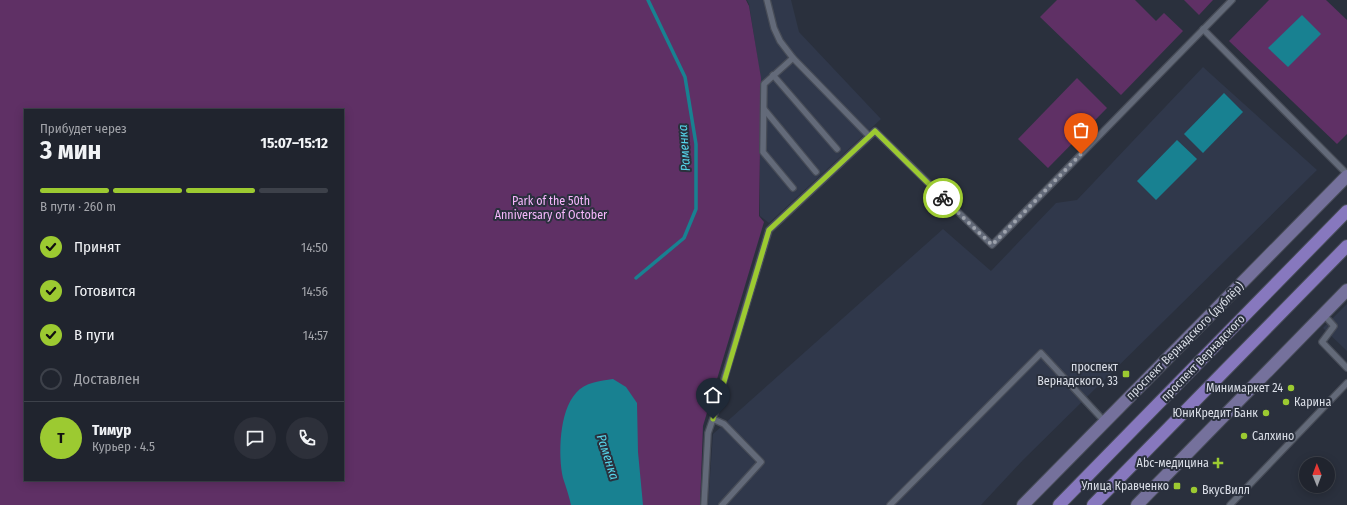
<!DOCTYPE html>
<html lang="ru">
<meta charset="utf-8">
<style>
body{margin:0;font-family:"Fira Sans Condensed",sans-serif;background:#2d303a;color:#f1f3f6;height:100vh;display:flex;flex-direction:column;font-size:15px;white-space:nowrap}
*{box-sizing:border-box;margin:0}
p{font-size:13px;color:#a2a4aa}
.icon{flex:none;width:22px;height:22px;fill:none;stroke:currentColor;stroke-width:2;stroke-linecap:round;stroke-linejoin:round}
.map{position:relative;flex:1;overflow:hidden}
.sheet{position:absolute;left:24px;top:109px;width:320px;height:372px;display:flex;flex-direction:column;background:#20242e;border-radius:0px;box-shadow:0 2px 10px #0003,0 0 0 1px #3d414a}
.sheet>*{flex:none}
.needle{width:26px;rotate:359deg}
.controls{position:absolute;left:1299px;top:457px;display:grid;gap:8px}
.controls a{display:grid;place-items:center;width:36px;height:36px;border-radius:50%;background:#20242e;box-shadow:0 2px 10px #0003,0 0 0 1px #3d414a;font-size:20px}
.pin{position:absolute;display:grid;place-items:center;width:34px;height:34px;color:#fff;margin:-41px -17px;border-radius:50% 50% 50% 0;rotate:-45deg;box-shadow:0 0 4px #0007}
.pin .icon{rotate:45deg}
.courier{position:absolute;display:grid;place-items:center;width:40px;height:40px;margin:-20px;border:3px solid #9cca31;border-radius:50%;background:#fff;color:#222;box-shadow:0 1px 5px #0007}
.headline em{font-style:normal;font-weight:700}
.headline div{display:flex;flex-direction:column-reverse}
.headline{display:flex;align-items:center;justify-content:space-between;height:68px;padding:0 16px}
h1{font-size:26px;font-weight:700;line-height:30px}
.bar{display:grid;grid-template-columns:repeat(4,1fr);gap:6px 4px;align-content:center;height:48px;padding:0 16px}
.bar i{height:5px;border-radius:3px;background:#3d414a}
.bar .current{background:#9cca31}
.bar p{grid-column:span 4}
.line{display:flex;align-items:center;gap:10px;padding:0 16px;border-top:1px solid #3d414a}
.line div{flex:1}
.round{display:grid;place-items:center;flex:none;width:42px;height:42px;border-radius:21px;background:#2d303a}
ol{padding:0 16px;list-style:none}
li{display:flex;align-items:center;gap:12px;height:44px}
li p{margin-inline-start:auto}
li .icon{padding:4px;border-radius:50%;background:#9cca31;color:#111;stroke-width:4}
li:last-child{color:#a2a4aa}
li i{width:22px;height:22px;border:2px solid #3d414a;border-radius:50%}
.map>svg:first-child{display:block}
</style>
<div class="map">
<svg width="1347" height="505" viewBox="0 0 1347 505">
<rect width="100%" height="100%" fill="#2a303d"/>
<!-- built -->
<g fill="#30384b">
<polygon points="747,0 791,0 799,32 881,119 769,223 760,216 760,75 749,4"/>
<polygon points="1203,67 1317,170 1023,460 981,505 708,505 713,434 943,229 991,271 1056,203 1077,200"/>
<polygon points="1347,304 1347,351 1323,328"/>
</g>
<!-- green -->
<g fill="#5f3065" fill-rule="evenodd">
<path d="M0 0H746L749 6 761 78 759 216 764 222 703 426 700 505H0ZM25 110H343V480H25Z"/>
<polygon points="1057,0 1135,0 1156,21 1164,13 1183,31 1121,95 1040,17"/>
<polygon points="1184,0 1213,0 1199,15"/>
<polygon points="1269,0 1326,0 1347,20 1347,134 1337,144 1229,41"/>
<polygon points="1077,78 1107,108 1048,168 1018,139"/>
</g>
<!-- water -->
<g fill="#188191">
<polygon points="1302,15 1321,34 1288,67 1268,48"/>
<polygon points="1224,93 1243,112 1203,153 1184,134"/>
<polygon points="1177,140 1197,159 1156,200 1137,181"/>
<path d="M613 379 626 387 637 403 638 452 643 505H571C569 496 566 487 563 478 558 456 559 411 576 393 585 382 600 381 613 379Z"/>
</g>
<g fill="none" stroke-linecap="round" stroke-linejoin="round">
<!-- stream -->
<polyline stroke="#188191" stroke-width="3.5" points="636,278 684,238 696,209 696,144 685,77 648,0"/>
<!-- lane casing -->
<g stroke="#474c57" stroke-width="8">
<g id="lane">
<polyline points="767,0 774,28 780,41 793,58 869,136"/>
<polyline points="1203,29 1347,174"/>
<polyline points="773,75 837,149"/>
<polyline points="764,109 816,172"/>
<polyline points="793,188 763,152 764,84 793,58"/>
<polyline points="1324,315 1334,326 1322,342 1347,368"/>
<polyline points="713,419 724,424 761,462 722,505"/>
<polyline points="704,505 708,433 717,407 722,386 769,230 875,131 992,245 1232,0"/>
<polyline points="890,505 1041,353 1105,422"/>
<polyline points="1230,505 1347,383"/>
</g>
</g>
<!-- secondary casing -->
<g stroke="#474c57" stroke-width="14">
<g id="secondary">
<polyline points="1023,505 1347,176"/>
<polyline points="1137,505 1347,290"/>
</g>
</g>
<!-- primary casing -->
<g stroke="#474c57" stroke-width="14">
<g id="primary">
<polyline points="1059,505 1347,211"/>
<polyline points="1093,505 1347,246"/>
</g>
</g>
<!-- lane -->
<use href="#lane" stroke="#636a79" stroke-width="5.5"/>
<!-- secondary -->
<use href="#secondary" stroke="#75719c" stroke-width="12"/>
<!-- primary -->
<use href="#primary" stroke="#8778be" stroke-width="12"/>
</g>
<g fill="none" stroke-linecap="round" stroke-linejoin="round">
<!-- done -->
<polyline stroke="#9da2ac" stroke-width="4" stroke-dasharray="0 7.2" points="943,198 992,245 1081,154"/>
<!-- route -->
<polyline stroke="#9cca31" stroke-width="5" points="713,419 769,230 875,131 943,198"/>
</g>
<!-- markers -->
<g fill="#9cca31" stroke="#2a303d" stroke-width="1.5">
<rect x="1122" y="370" width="8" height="8" rx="2"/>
<circle cx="1291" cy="388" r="4"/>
<circle cx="1286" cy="402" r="4"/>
<circle cx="1266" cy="413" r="4"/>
<circle cx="1244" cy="436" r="4"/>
<path d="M1216 457h4v4h4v4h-4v4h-4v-4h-4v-4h4z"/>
<rect x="1173" y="482" width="8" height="8" rx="2"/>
<circle cx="1194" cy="490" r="4"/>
</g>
<g text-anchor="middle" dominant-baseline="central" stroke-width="4" stroke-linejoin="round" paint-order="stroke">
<!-- park labels -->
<g font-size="12" fill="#f5b7fc" stroke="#2a303d">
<text x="551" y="201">Park of the 50th<tspan x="551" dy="14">Anniversary of October</tspan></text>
</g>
<!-- street labels -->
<g font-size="12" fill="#dbdfe8" stroke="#2a303d">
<text transform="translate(1185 341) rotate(-45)">проспект Вернадского (дублёр)</text>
<text transform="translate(1203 358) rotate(-46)">проспект Вернадского</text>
</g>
<!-- poi labels -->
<g font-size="12" fill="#dbdfe8" stroke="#2a303d" text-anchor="end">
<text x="1118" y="367">проспект<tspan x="1118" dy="14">Вернадского, 33</tspan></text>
<text x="1283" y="388">Минимаркет 24</text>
<text x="1294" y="402" text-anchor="start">Карина</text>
<text x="1258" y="413">ЮниКредит Банк</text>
<text x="1252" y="436" text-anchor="start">Салхино</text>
<text x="1209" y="463">Abc-медицина</text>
<text x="1169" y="486">Улица Кравченко</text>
<text x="1202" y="490" text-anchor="start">ВкусВилл</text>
</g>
<!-- water labels -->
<g font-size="13" font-style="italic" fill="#56d6eb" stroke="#2a303d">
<text transform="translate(684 148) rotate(-94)">Раменка</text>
<text transform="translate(608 457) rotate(72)">Раменка</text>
</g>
</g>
</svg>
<div class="controls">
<a><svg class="needle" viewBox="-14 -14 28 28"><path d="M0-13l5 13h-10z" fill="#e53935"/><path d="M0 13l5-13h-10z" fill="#a2a4aa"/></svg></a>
</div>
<div class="pin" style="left:1081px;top:154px;background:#ea580c"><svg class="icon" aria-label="bag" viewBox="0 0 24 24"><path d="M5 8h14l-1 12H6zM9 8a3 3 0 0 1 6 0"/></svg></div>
<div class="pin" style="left:713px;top:419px;background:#1f2937"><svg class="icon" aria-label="home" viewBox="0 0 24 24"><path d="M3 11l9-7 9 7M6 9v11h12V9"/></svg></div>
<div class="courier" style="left:943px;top:198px"><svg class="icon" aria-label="bike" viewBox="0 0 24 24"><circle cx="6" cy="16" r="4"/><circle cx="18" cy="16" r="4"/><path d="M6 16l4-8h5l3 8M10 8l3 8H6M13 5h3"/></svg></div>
<section class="sheet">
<div class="headline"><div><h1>3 мин</h1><p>Прибудет через</p></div><em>15:07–15:12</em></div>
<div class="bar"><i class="current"></i><i class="current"></i><i class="current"></i><i></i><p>В пути · 260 m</p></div>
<ol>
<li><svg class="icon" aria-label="check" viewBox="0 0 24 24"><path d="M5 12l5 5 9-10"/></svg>Принят<p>14:50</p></li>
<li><svg class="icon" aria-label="check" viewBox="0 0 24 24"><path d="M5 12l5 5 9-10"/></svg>Готовится<p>14:56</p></li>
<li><svg class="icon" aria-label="check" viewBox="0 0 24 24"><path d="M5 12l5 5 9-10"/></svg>В пути<p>14:57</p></li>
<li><i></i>Доставлен</li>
</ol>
<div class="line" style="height:72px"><b class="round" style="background:#9cca31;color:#111">Т</b><div><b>Тимур</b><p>Курьер · 4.5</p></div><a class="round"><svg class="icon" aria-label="chat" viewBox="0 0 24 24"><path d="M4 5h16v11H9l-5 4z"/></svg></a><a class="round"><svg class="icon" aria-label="phone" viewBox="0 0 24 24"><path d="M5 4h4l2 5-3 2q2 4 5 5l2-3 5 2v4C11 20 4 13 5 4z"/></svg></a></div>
</section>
</div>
